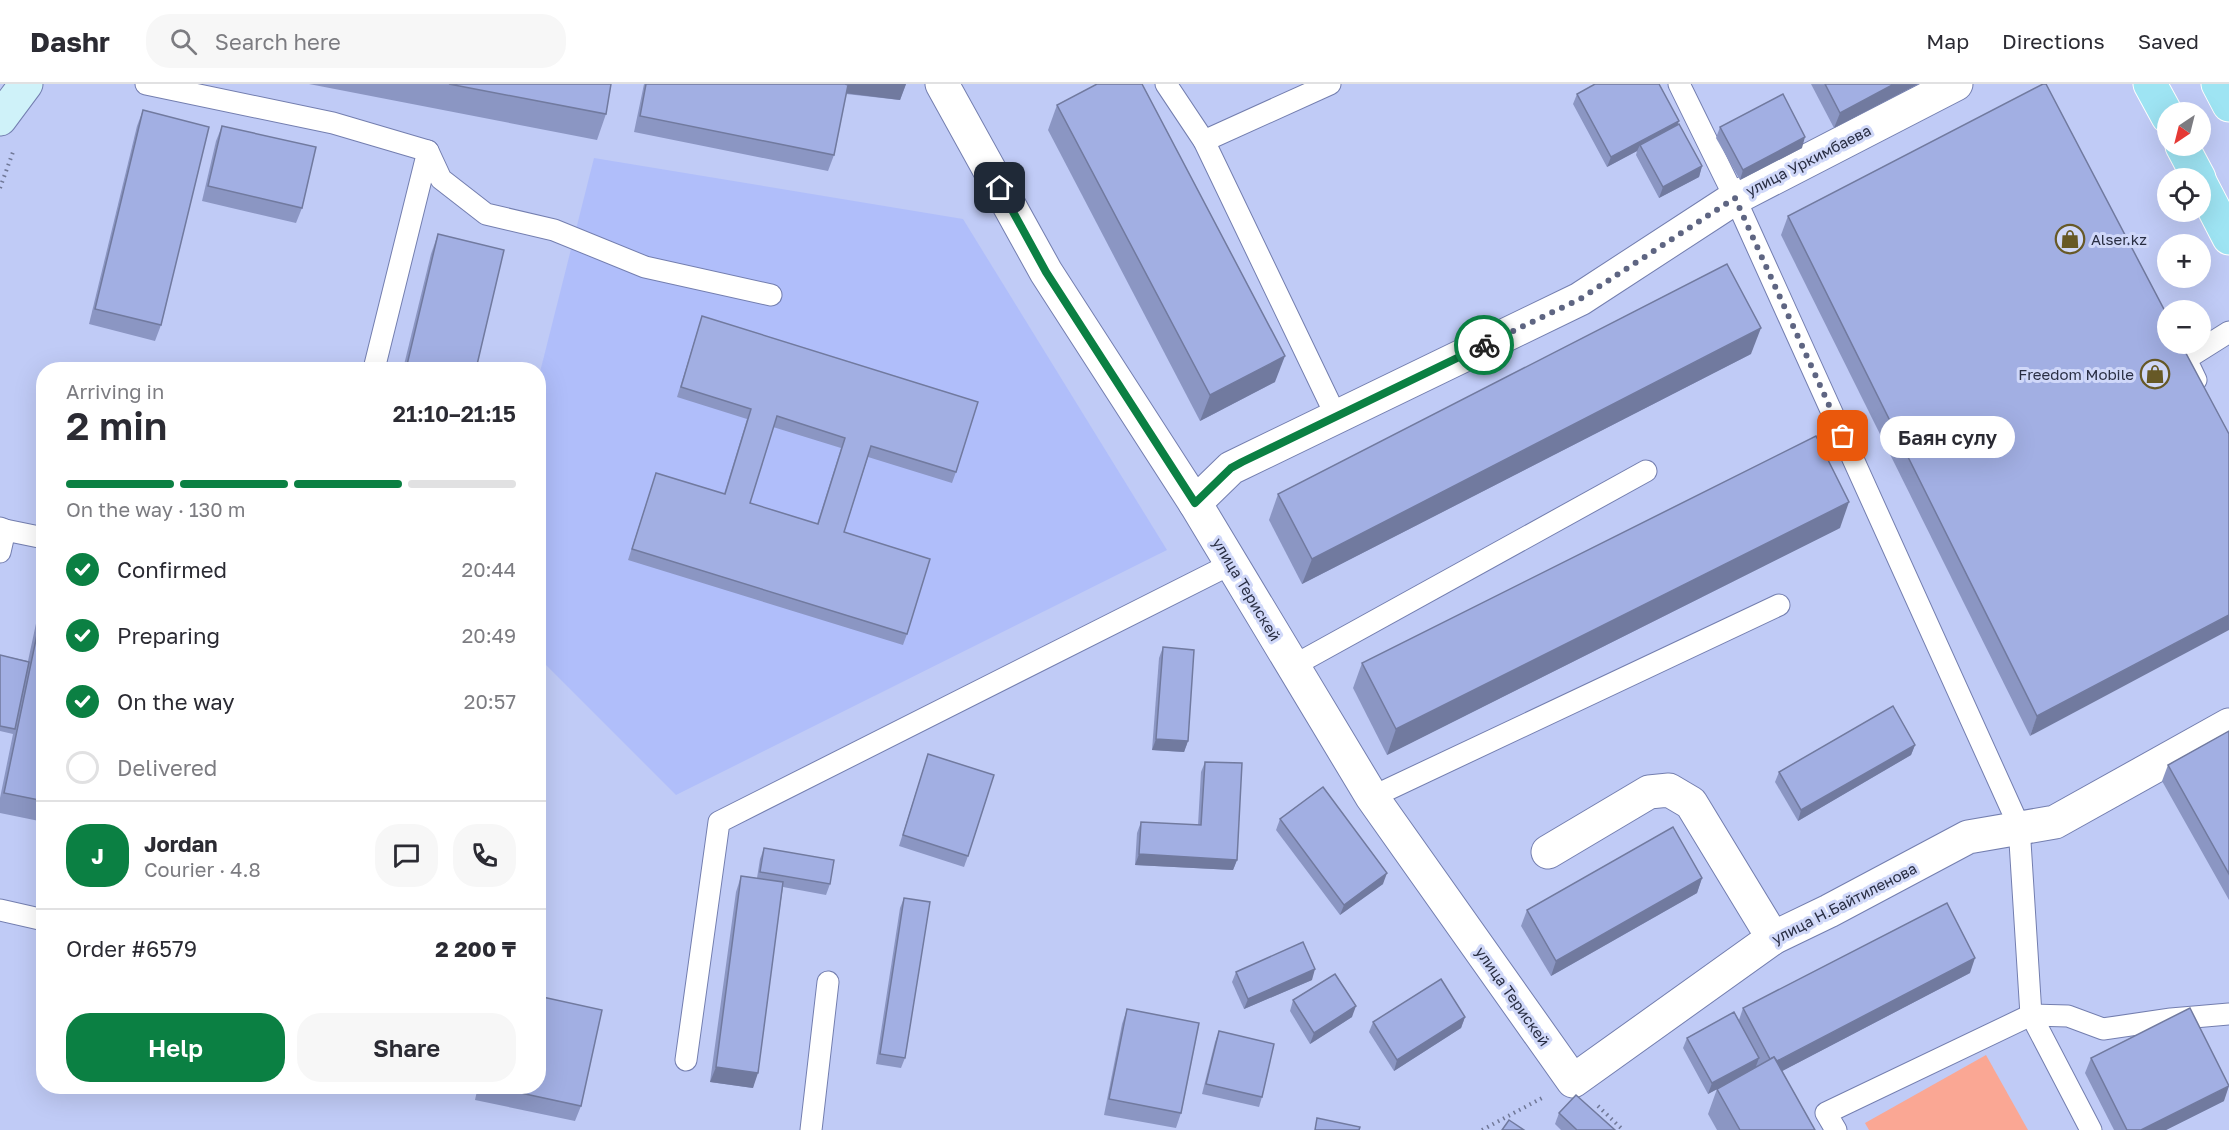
<!DOCTYPE html>
<meta charset="utf-8">
<style>
body{margin:0;font-family:"Golos Text",sans-serif;background:#f7f7f7;color:#2b2b33;height:100vh;display:flex;flex-direction:column;font-size:22px;white-space:nowrap}
*{box-sizing:border-box;margin:0}
p{font-size:20px;color:#7c7c81}
.icon{flex:none;width:33px;height:33px;fill:none;stroke:currentColor;stroke-width:2;stroke-linecap:round;stroke-linejoin:round}
.map{position:relative;flex:1;overflow:hidden}
.side{position:absolute;left:36px;top:278px;width:510px;height:732px;display:flex;flex-direction:column;background:#fff;border-radius:24px;box-shadow:0 6px 24px #0002}
.side>*{flex:none}
.needle{width:39px;rotate:215deg}
.fabs{position:absolute;left:2157px;top:18px;display:grid;gap:12px}
.fabs a{display:grid;place-items:center;width:54px;height:54px;border-radius:50%;background:#fff;box-shadow:0 6px 24px #0002;font-size:30px}
.pin{position:absolute;display:grid;place-items:center;width:51px;height:51px;color:#fff;margin:-26px;border-radius:12px;box-shadow:0 3px 9px #0006}
.courier{position:absolute;display:grid;place-items:center;width:60px;height:60px;margin:-30px;border:4px solid #0b8043;border-radius:50%;background:#fff;color:#222;box-shadow:0 2px 8px #0007}
.bubble{position:absolute;height:42px;border-radius:21px;background:#fff;box-shadow:0 6px 24px #0002;font-size:20px;font-weight:600;line-height:42px;text-align:center}
.head em{font-style:normal;font-weight:600}
.head div{display:flex;flex-direction:column-reverse}
.head{display:flex;align-items:center;justify-content:space-between;height:102px;padding:0 30px}
h1{font-size:39px;font-weight:600;line-height:45px}
.bar{display:grid;grid-template-columns:repeat(4,1fr);gap:9px 6px;align-content:center;height:72px;padding:0 30px}
.bar i{height:8px;border-radius:4px;background:#e1e1e2}
.bar .active{background:#0b8043}
.bar p{grid-column:span 4}
.line{display:flex;align-items:center;gap:15px;padding:0 30px;border-top:2px solid #e1e1e2}
.line div{flex:1}
.round{display:grid;place-items:center;flex:none;width:63px;height:63px;border-radius:24px;background:#f7f7f7}
ol{padding:0 30px;list-style:none}
li{display:flex;align-items:center;gap:18px;height:66px}
li p{margin-inline-start:auto}
li .icon{padding:6px;border-radius:50%;background:#0b8043;color:#fff;stroke-width:4}
li:last-child{color:#7c7c81}
li i{width:33px;height:33px;border:3px solid #e1e1e2;border-radius:50%}
.button{display:flex;gap:12px;margin-top:auto;padding:12px 30px}
.button a{flex:1;height:69px;border-radius:24px;background:#0b8043;color:#fff;font-size:24px;font-weight:600;line-height:69px;text-align:center}
.button a+a{background:#f7f7f7;color:#2b2b33}
header{display:flex;align-items:center;gap:36px;box-sizing:border-box;height:84px;padding:0 30px;background:#fff;border-bottom:2px solid #e1e1e2}
header strong{font-size:28px}
nav{display:flex;gap:33px;margin-inline-start:auto;font-size:21px}
.search{width:420px;height:54px;background:#f7f7f7;display:flex;align-items:center;gap:15px;box-sizing:border-box;padding:0 21px;border-radius:24px;color:#7c7c81;font-size:22px}
.map>svg:first-child{display:block}
</style>
<header>
<strong>Dashr</strong>
<div class="search"><svg class="icon" aria-label="search" viewBox="0 0 24 24"><circle cx="10" cy="10" r="6"/><path d="M15 15l6 6"/></svg>Search here</div>
<nav><a>Map</a><a>Directions</a><a>Saved</a></nav>
</header>
<div class="map">
<svg width="2229" height="1046" viewBox="0 0 2229 1046">
<rect width="100%" height="100%" fill="#c0cbf6"/>
<!-- built -->
<polygon fill="#b0befa" points="594,74 963,135 1167,466 676,711 539,574 539,292"/>
<!-- green -->
<polygon fill="#faa794" points="1986,971 2028,1046 1869,1046 1865,1039"/>
<g fill="none" stroke-linecap="round" stroke-linejoin="round">
<!-- service casing -->
<g stroke="#737eaf" stroke-width="23">
<g id="service">
<polyline points="146,0 333,39 428,67 374,285"/>
<polyline points="1166,0 1204,57 1336,332"/>
<polyline points="1679,0 1735,114 2019,742 2031,931 2091,1046"/>
<polyline points="1204,57 1330,0"/>
<polyline points="428,67 441,95 486,130 554,146 645,183 771,211"/>
<polyline points="2196,296 2186,275 2229,248"/>
<polyline points="0,444 5,446 0,468"/>
<polyline points="5,446 44,454"/>
<polyline points="1293,582 1646,387"/>
<polyline points="1372,713 1779,521"/>
<polyline points="0,826 44,836"/>
<polyline points="686,976 719,738 1231,480"/>
<polyline points="811,1046 828,898"/>
<polyline points="1836,1046 1826,1029 2031,931 2068,932 2103,945 2171,935 2229,930"/>
</g>
</g>
<!-- minor casing -->
<g stroke="#737eaf" stroke-width="35">
<g id="minor">
<polyline points="942,0 1046,188 1195,419 1372,713 1573,997 1773,854 1829,827 1968,753 2055,738 2229,641"/>
<polyline points="1195,419 1231,384 1580,215 1735,114 1956,0"/>
<polyline points="1548,768 1649,708 1669,706 1691,719 1773,854"/>
</g>
</g>
<!-- secondary casing -->
<g stroke="#737eaf" stroke-width="35">
<polyline id="secondary" points="0,35 26,0"/>
</g>
<!-- primary casing -->
<g stroke="#fff" stroke-width="35">
<g id="primary">
<polyline points="2150,0 2168,33"/>
<polyline points="2218,0 2229,21"/>
<polyline points="2182,62 2199,94"/>
<polyline points="2200,98 2229,154"/>
</g>
</g>
<!-- path -->
<g stroke="#6f7796" stroke-width="4" stroke-dasharray="1.5 4.5" stroke-linecap="butt">
<polyline points="0,104 13,68"/>
<polyline points="1598,1022 1623,1046"/>
<polyline points="1482,1046 1542,1014"/>
</g>
<!-- service -->
<use href="#service" stroke="#fff" stroke-width="21"/>
<!-- minor -->
<use href="#minor" stroke="#fff" stroke-width="33"/>
<!-- secondary -->
<use href="#secondary" stroke="#cff2f9" stroke-width="33"/>
<!-- primary -->
<use href="#primary" stroke="#9ee4f3" stroke-width="33"/>
</g>
<!-- wall -->
<g fill="#8b96c3" fill-rule="evenodd">
<polygon points="309,0 611,0 606,30 597,56"/>
<polygon points="644,0 906,0 900,16 846,10 834,71 828,87 634,48"/>
<polygon points="1811,0 1918,0 1834,44"/>
<polygon points="1577,10 1677,41 1702,82 1699,93 1659,114 1636,71 1637,67 1607,83 1573,20"/>
<polygon points="1057,21 1275,298 1200,337 1048,46"/>
<polygon points="143,26 161,241 155,257 89,240 137,42"/>
<polygon points="222,42 302,124 296,139 202,117 216,57"/>
<polygon points="1720,43 1802,64 1740,96 1716,54"/>
<polygon points="1788,132 2181,260 2030,652 1781,151"/>
<polygon points="438,150 476,285 403,285 431,170"/>
<path d="M702 232 956 388 952 399 868 373 844 448 907 550 903 561 628 476 656 389 724 410 747 335 677 313ZM773 343 841 364 817 440 750 419Z"/>
<polygon points="1751,270 1302,500 1269,436 1278,410"/>
<polygon points="1840,444 1387,671 1353,604 1362,579"/>
<polygon points="44,502 44,738 0,729 0,714 13,650 0,647 0,571 28,577"/>
<polygon points="1163,563 1188,657 1184,668 1152,666 1159,574"/>
<polygon points="2229,647 2229,816 2162,697 2168,681"/>
<polygon points="1915,661 1911,671 1798,737 1775,698 1779,688"/>
<polygon points="928,670 968,772 964,783 899,762"/>
<polygon points="1205,678 1237,776 1233,786 1135,781 1137,749 1141,738 1198,741 1201,688"/>
<polygon points="1280,735 1383,800 1340,831 1276,746"/>
<polygon points="764,764 830,800 826,811 783,803 753,1004 710,998 736,808 741,792 757,794 760,775"/>
<polygon points="1702,794 1697,809 1551,892 1521,842 1527,826"/>
<polygon points="904,814 905,974 901,984 876,980 900,824"/>
<polygon points="1236,888 1312,896 1244,925 1232,898"/>
<polygon points="1970,889 1782,987 1815,1046 1717,1046 1708,1030 1717,1005 1708,1010 1683,964 1687,954 1739,936 1743,924"/>
<polygon points="1293,916 1352,933 1310,960 1290,927"/>
<polygon points="1127,925 1181,1029 1176,1044 1104,1031 1122,940"/>
<polygon points="1465,933 1461,944 1394,987 1369,948 1373,938"/>
<polygon points="1219,947 1262,1013 1259,1023 1202,1010 1215,958"/>
<polygon points="2091,974 2224,1017 2166,1046 2114,1046 2085,989"/>
<polygon points="478,1002 538,1002 581,1022 575,1037 475,1016"/>
<polygon points="1559,1029 1615,1046 1561,1046 1555,1040"/>
</g>
<!-- shaded-wall -->
<g fill="#717a9f">
<polygon points="805,0 906,0 900,16 804,4"/>
<polygon points="1894,0 1918,0 1834,44 1840,29"/>
<polygon points="1679,37 1675,47 1640,61 1637,67 1607,83 1611,73"/>
<polygon points="1805,53 1802,64 1740,96 1743,86"/>
<polygon points="1702,82 1699,93 1659,114 1663,103"/>
<polygon points="1761,244 1751,270 1302,500 1312,475"/>
<polygon points="1285,272 1275,298 1200,337 1210,311"/>
<polygon points="1849,418 1840,444 1387,671 1396,645"/>
<polygon points="2229,531 2229,546 2030,652 2037,632"/>
<polygon points="1156,655 1188,657 1184,668 1152,666"/>
<polygon points="1915,661 1911,671 1798,737 1801,726"/>
<polygon points="1139,770 1237,776 1233,786 1135,781"/>
<polygon points="1387,789 1383,800 1340,831 1344,821"/>
<polygon points="1702,794 1697,809 1551,892 1556,877"/>
<polygon points="1975,874 1970,889 1767,995 1772,980"/>
<polygon points="1315,885 1312,896 1244,925 1248,915"/>
<polygon points="1356,922 1352,933 1310,960 1314,949"/>
<polygon points="1465,933 1461,944 1394,987 1397,976"/>
<polygon points="1759,974 1755,985 1708,1010 1712,999"/>
<polygon points="716,983 758,989 753,1004 710,998"/>
<polygon points="2229,1002 2224,1017 2166,1046 2141,1046"/>
</g>
<!-- building -->
<g fill="#a2afe3" stroke="#717a9f" stroke-width="1.5" fill-rule="evenodd">
<polygon points="449,0 611,0 606,30"/>
<polygon points="646,0 845,0 848,1 834,71 640,32"/>
<polygon points="1097,0 1142,0 1285,272 1210,311 1057,21"/>
<polygon points="1595,0 1659,0 1679,37 1611,73 1577,10"/>
<polygon points="1825,0 1894,0 1840,29"/>
<polygon points="2043,0 2046,0 2168,233 2168,260 2181,260 2229,350 2229,531 2037,632 1788,132"/>
<polygon points="1783,10 1805,53 1743,86 1720,43"/>
<polygon points="143,26 209,43 161,241 95,225"/>
<polygon points="1679,40 1702,82 1663,103 1640,61"/>
<polygon points="222,42 316,63 302,124 208,102"/>
<polygon points="438,150 504,166 476,285 406,285"/>
<polygon points="1727,180 1761,244 1312,475 1278,410"/>
<path d="M702 232 978 318 956 388 871 362 844 448 930 475 907 550 632 465 656 389 725 410 751 325 681 303ZM777 332 845 354 818 440 750 419Z"/>
<polygon points="1816,352 1849,418 1396,645 1362,579"/>
<polygon points="44,517 44,717 4,709"/>
<polygon points="1163,563 1194,566 1188,657 1156,655"/>
<polygon points="0,571 29,578 15,645 0,642"/>
<polygon points="1893,622 1915,661 1801,726 1779,688"/>
<polygon points="2229,647 2229,790 2168,681"/>
<polygon points="928,670 994,691 968,772 903,751"/>
<polygon points="1205,678 1242,679 1237,776 1139,770 1141,738 1201,741"/>
<polygon points="1323,703 1387,789 1344,821 1280,735"/>
<polygon points="1673,743 1702,794 1556,877 1527,826"/>
<polygon points="764,764 834,776 830,800 760,788"/>
<polygon points="741,792 783,798 758,989 716,983"/>
<polygon points="904,814 930,818 905,974 880,970"/>
<polygon points="1947,819 1975,874 1777,977 1774,973 1770,975 1743,924"/>
<polygon points="1303,858 1315,885 1248,915 1236,888"/>
<polygon points="1335,890 1356,922 1314,949 1293,916"/>
<polygon points="1441,895 1465,933 1397,976 1373,938"/>
<polygon points="538,912 602,926 581,1022 488,1002 538,1002"/>
<polygon points="2190,924 2229,1002 2141,1046 2127,1046 2091,974"/>
<polygon points="1127,925 1199,939 1181,1029 1109,1015"/>
<polygon points="1734,928 1759,974 1712,999 1687,954"/>
<polygon points="1219,947 1274,960 1262,1013 1206,1000"/>
<polygon points="1774,973 1815,1046 1740,1046 1717,1005"/>
<polygon points="1576,1011 1615,1046 1577,1046 1559,1029"/>
<polygon points="1317,1034 1360,1043 1359,1046 1315,1046"/>
<polygon points="1509,1036 1524,1046 1502,1046"/>
</g>
<g fill="none" stroke-linecap="round" stroke-linejoin="round">
<!-- done -->
<polyline stroke="#5e6582" stroke-width="6" stroke-dasharray="0 10.8" points="1484,261 1580,215 1735,114 1843,352"/>
<!-- route -->
<polyline stroke="#0b8043" stroke-width="8" points="1000,104 1046,188 1195,419 1231,384 1242,378 1484,261"/>
</g>
<!-- icons -->
<defs>
<g id="shop-ring" transform="scale(1.5)"><circle r="9.5" fill="#d0d8f9" stroke="#675926" stroke-width="1.5"/><path d="M-5-2.5h2.3a2.7 3.5 0 0 1 5.4 0H5L5.5 6h-11ZM-1.5-2.5h3a1.5 2.3 0 0 0-3 0Z" fill="#675926"/></g>
</defs>
<g fill-rule="evenodd">
<use href="#shop-ring" x="2070" y="155"/>
<use href="#shop-ring" x="2155" y="290"/>
</g>
<g text-anchor="middle" dominant-baseline="central" stroke-width="6" stroke-linejoin="round" paint-order="stroke">
<!-- street labels -->
<g font-size="15" fill="#292e43" stroke="#d0d8f9">
<text transform="translate(1808 76) rotate(-27)">улица Уркимбаева</text>
<text transform="translate(1247 505) rotate(59)">улица Терискей</text>
<text transform="translate(1844 819) rotate(-27)">улица Н.Байтиленова</text>
<text transform="translate(1513 912) rotate(55)">улица Терискей</text>
</g>
<!-- poi labels -->
<g font-size="15" fill="#292e43" stroke="#d0d8f9" text-anchor="start">
<text x="2091" y="155">Alser.kz</text>
<text x="2134" y="290" text-anchor="end">Freedom Mobile</text>
</g>
</g>
</svg>
<div class="fabs">
<a><svg class="needle" viewBox="-14 -14 28 28"><path d="M0-13l5 13h-10z" fill="#e53935"/><path d="M0 13l5-13h-10z" fill="#7c7c81"/></svg></a>
<a><svg class="icon" aria-label="locate" viewBox="0 0 24 24"><circle cx="12" cy="12" r="6"/><path d="M12 2v4M12 18v4M2 12h4M18 12h4"/></svg></a>
<a>+</a>
<a>−</a>
</div>
<div class="pin" style="left:1843px;top:352px;background:#ea580c"><svg class="icon" aria-label="bag" viewBox="0 0 24 24"><path d="M5 8h14l-1 12H6zM9 8a3 3 0 0 1 6 0"/></svg></div>
<div class="pin" style="left:1000px;top:104px;background:#1f2937"><svg class="icon" aria-label="home" viewBox="0 0 24 24"><path d="M3 11l9-7 9 7M6 9v11h12V9"/></svg></div>
<div class="courier" style="left:1484px;top:261px"><svg class="icon" aria-label="bike" viewBox="0 0 24 24"><circle cx="6" cy="16" r="4"/><circle cx="18" cy="16" r="4"/><path d="M6 16l4-8h5l3 8M10 8l3 8H6M13 5h3"/></svg></div>
<div class="bubble" style="left:1880px;top:332px;width:135px">Баян сулу</div>
<section class="side">
<div class="head"><div><h1>2 min</h1><p>Arriving in</p></div><em>21:10–21:15</em></div>
<div class="bar"><i class="active"></i><i class="active"></i><i class="active"></i><i></i><p>On the way · 130 m</p></div>
<ol>
<li><svg class="icon" aria-label="check" viewBox="0 0 24 24"><path d="M5 12l5 5 9-10"/></svg>Confirmed<p>20:44</p></li>
<li><svg class="icon" aria-label="check" viewBox="0 0 24 24"><path d="M5 12l5 5 9-10"/></svg>Preparing<p>20:49</p></li>
<li><svg class="icon" aria-label="check" viewBox="0 0 24 24"><path d="M5 12l5 5 9-10"/></svg>On the way<p>20:57</p></li>
<li><i></i>Delivered</li>
</ol>
<div class="line" style="height:108px"><b class="round" style="background:#0b8043;color:#fff">J</b><div><b>Jordan</b><p>Courier · 4.8</p></div><a class="round"><svg class="icon" aria-label="chat" viewBox="0 0 24 24"><path d="M4 5h16v11H9l-5 4z"/></svg></a><a class="round"><svg class="icon" aria-label="phone" viewBox="0 0 24 24"><path d="M5 4h4l2 5-3 2q2 4 5 5l2-3 5 2v4C11 20 4 13 5 4z"/></svg></a></div>
<div class="line" style="height:78px"><div>Order #6579</div><b>2 200 ₸</b></div>
<div class="button"><a>Help</a><a>Share</a></div>
</section>
</div>
